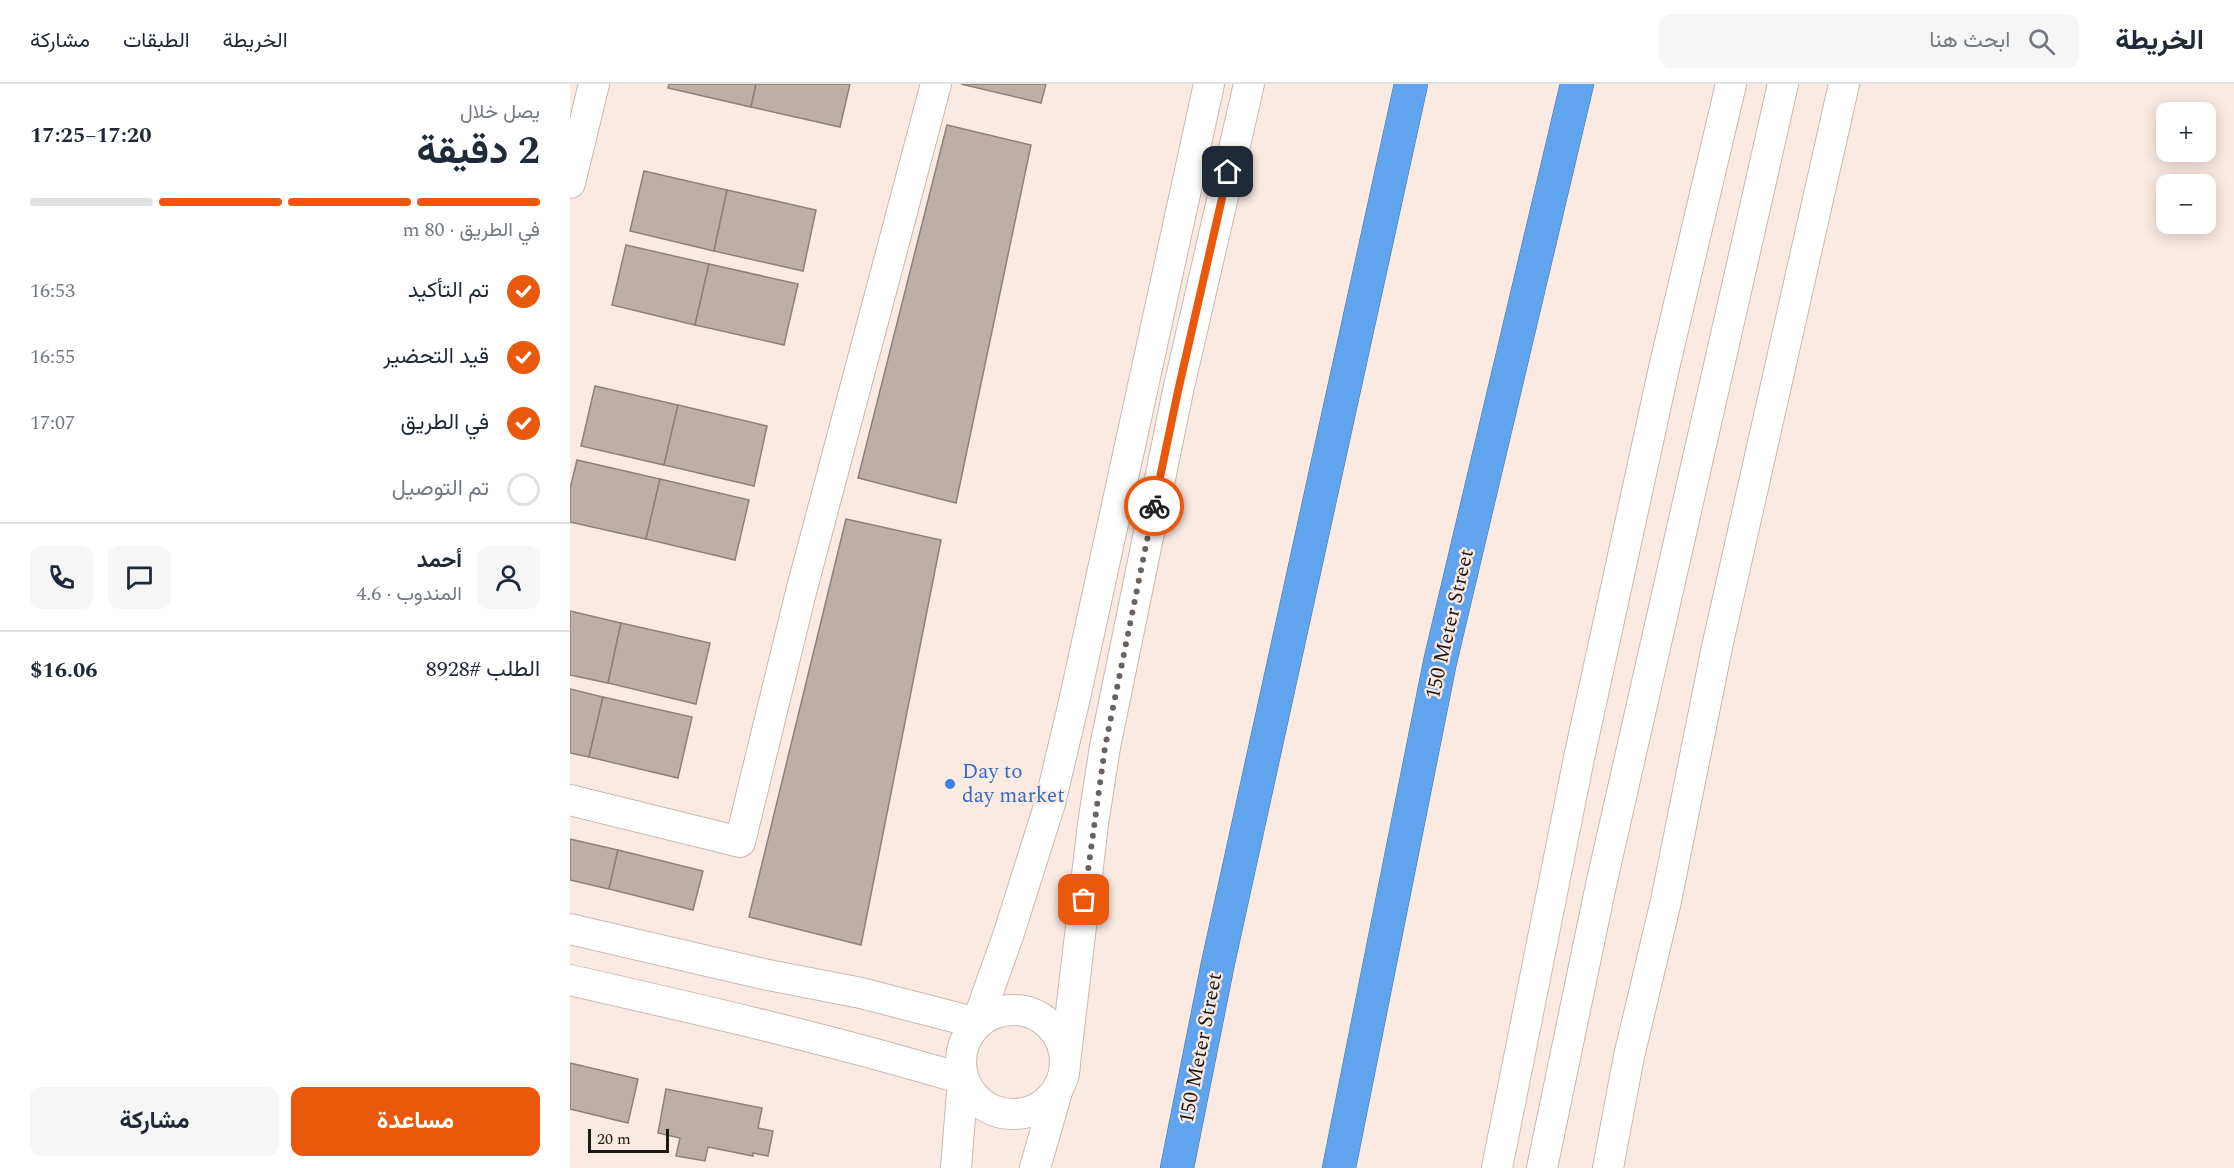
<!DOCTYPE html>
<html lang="ar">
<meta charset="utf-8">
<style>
body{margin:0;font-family:Spectral,Vazirmatn,serif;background:#f6f6f7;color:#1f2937;direction:rtl;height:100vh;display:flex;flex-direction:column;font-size:22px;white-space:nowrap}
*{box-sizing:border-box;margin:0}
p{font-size:20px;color:#747a83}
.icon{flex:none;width:33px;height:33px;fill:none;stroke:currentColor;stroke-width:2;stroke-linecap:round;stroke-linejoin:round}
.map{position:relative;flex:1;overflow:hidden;direction:ltr}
.drawer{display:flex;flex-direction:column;background:#fff;width:570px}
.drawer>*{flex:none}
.buttons{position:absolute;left:1586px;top:18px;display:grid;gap:12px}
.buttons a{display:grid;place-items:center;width:60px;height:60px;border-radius:12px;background:#fff;box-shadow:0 3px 15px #0003;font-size:30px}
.scale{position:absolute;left:18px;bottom:15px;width:81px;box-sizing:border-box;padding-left:6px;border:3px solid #1f1916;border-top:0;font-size:16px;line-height:21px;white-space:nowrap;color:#1f1916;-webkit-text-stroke:4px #fbeae2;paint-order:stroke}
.pin{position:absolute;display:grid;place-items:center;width:51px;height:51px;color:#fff;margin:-26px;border-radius:12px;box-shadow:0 3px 9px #0006}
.courier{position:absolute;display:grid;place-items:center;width:60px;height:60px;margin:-30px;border:4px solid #ea580c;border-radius:50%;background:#fff;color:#222;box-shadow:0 2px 8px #0007}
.overview em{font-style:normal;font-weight:700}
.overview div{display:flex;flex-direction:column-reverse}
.overview{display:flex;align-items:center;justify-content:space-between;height:102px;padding:0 30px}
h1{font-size:39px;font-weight:700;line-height:45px}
.bar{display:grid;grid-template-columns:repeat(4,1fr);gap:9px 6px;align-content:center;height:72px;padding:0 30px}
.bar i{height:8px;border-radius:4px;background:#e0e1e3}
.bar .current{background:#ea580c}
.bar p{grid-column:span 4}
.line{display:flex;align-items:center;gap:15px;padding:0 30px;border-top:2px solid #e0e1e3}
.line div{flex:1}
.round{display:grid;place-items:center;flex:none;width:63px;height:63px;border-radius:12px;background:#f6f6f7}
ol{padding:0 30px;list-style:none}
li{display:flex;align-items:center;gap:18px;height:66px}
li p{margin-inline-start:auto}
li .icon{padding:6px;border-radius:50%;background:#ea580c;color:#fff;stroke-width:4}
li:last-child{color:#747a83}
li i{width:33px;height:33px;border:3px solid #e0e1e3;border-radius:50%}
.cta{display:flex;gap:12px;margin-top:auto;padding:12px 30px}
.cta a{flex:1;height:69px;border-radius:12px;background:#ea580c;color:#fff;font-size:24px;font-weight:700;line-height:69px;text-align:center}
.cta a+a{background:#f6f6f7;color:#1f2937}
header{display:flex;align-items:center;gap:36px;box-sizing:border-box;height:84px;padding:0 30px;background:#fff;border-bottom:2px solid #e0e1e3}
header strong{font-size:28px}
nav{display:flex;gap:33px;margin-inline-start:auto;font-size:21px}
.search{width:420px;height:54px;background:#f6f6f7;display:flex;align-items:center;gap:15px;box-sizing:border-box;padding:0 21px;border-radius:12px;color:#747a83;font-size:22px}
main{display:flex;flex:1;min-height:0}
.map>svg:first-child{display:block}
</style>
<header>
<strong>الخريطة</strong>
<div class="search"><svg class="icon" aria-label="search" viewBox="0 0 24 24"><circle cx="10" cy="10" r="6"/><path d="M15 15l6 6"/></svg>ابحث هنا</div>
<nav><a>الخريطة</a><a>الطبقات</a><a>مشاركة</a></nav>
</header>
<main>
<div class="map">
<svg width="1664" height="1084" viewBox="0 0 1664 1084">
<rect width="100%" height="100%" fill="#fbeae2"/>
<!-- building -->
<g fill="#bdafa5" stroke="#8e8077" stroke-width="1.5">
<polygon points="99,0 186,0 181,23 98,4"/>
<polygon points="186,0 280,0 270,43 181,23"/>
<polygon points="391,0 476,0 471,19"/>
<polygon points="377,41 461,61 386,419 288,394"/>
<polygon points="74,87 157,106 144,167 60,147"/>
<polygon points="157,106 246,126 233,187 144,167"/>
<polygon points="56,161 139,180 125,241 42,221"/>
<polygon points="139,180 228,200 214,261 125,241"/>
<polygon points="25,302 108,321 94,381 11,362"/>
<polygon points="108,321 197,342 184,402 94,381"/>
<polygon points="7,376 90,395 76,455 0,438 0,405"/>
<polygon points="90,395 179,416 165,476 76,455"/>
<polygon points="276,435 371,456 291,861 179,833"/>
<polygon points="0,527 51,539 38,599 0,591"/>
<polygon points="51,539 140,559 126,620 38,599"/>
<polygon points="0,605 33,613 19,673 0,669"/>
<polygon points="33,613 122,633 108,694 19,673"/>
<polygon points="0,755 48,766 39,805 0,796"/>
<polygon points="48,766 133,787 123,826 39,805"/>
<polygon points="0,979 68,995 58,1039 0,1025"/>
<polygon points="96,1005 192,1024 188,1044 203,1047 198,1072 183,1069 183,1072 138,1063 135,1077 106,1072 110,1054 88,1049"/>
</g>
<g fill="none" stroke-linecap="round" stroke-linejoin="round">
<!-- minor casing -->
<g stroke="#c9b9b1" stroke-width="32">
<g id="minor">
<polyline points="0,99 24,0"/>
<polyline points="0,716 170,758 231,508 366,0"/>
<polyline points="0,845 193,890 291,909 407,939 439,849 480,719 504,618 639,0"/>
<path d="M0 896C132 926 263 956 393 995L386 1084"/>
<circle cx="443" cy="978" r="52"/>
<polyline points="495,979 523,740 535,663 608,307 679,0"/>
<polyline points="465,1084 488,1004"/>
<polyline points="927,1084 1009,674 1094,284 1161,0"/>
<polyline points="972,1084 1031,801 1213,0"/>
<polyline points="1038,1084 1059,972 1096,817 1147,563 1274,0"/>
</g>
</g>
<!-- highway casing -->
<g stroke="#4973a2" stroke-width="34">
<g id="highway">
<polyline points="607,1084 648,879 841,0"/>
<polyline points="769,1084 870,578 1007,0"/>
</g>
</g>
<!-- minor -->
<use href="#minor" stroke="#fff" stroke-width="30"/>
<!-- highway -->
<use href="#highway" stroke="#60a4ee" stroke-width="33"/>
</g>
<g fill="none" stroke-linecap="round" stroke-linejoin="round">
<!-- done -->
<polyline stroke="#6c625d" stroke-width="6" stroke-dasharray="0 10.8" points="514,816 535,663 584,422"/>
<!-- route -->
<polyline stroke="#ea580c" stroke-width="8" points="584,422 608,307 658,88"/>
</g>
<!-- markers -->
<circle fill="#3f7fe0" stroke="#fbeae2" stroke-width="2" cx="380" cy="700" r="6"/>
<g text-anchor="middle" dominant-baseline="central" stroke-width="4.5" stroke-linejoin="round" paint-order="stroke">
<!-- street labels -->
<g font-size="21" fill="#1f1916" stroke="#fbeae2">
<text transform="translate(880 540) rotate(-77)">150 Meter Street</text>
<text transform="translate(631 964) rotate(-79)">150 Meter Street</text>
</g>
<!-- shop labels -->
<g font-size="21" fill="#366cbe" stroke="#fbeae2" text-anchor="start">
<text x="392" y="688">Day to<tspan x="392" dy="24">day market</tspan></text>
</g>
</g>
</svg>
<div class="buttons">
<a>+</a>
<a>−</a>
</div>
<div class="scale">20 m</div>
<div class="pin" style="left:514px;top:816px;background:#ea580c"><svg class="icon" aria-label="bag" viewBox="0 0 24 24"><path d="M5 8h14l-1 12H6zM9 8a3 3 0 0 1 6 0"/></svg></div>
<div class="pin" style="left:658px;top:88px;background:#1f2937"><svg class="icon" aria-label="home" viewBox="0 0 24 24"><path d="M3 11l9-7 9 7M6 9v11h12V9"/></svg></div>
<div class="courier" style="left:584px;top:422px"><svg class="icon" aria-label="bike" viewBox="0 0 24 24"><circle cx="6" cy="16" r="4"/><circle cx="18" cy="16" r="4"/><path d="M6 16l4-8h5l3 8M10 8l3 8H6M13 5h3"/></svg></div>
</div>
<section class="drawer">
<div class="overview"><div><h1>2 دقيقة</h1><p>يصل خلال</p></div><em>17:20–17:25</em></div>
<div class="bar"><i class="current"></i><i class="current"></i><i class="current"></i><i></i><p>في الطريق · 80 m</p></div>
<ol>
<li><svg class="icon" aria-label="check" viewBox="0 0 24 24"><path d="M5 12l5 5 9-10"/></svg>تم التأكيد<p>16:53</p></li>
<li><svg class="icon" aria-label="check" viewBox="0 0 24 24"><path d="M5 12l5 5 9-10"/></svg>قيد التحضير<p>16:55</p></li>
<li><svg class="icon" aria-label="check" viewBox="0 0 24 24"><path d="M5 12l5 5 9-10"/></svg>في الطريق<p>17:07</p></li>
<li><i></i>تم التوصيل</li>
</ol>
<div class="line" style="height:108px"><a class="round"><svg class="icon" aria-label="person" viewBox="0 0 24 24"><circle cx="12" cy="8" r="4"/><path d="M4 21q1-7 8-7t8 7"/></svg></a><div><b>أحمد</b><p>المندوب · 4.6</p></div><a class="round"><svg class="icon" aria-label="chat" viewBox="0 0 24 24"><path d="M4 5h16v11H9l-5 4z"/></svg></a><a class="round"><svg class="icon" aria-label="phone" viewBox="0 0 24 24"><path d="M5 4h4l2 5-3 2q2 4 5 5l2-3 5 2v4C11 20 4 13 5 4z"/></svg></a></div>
<div class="line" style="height:78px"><div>الطلب #8928</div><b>$16.06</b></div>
<div class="cta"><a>مساعدة</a><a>مشاركة</a></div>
</section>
</main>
